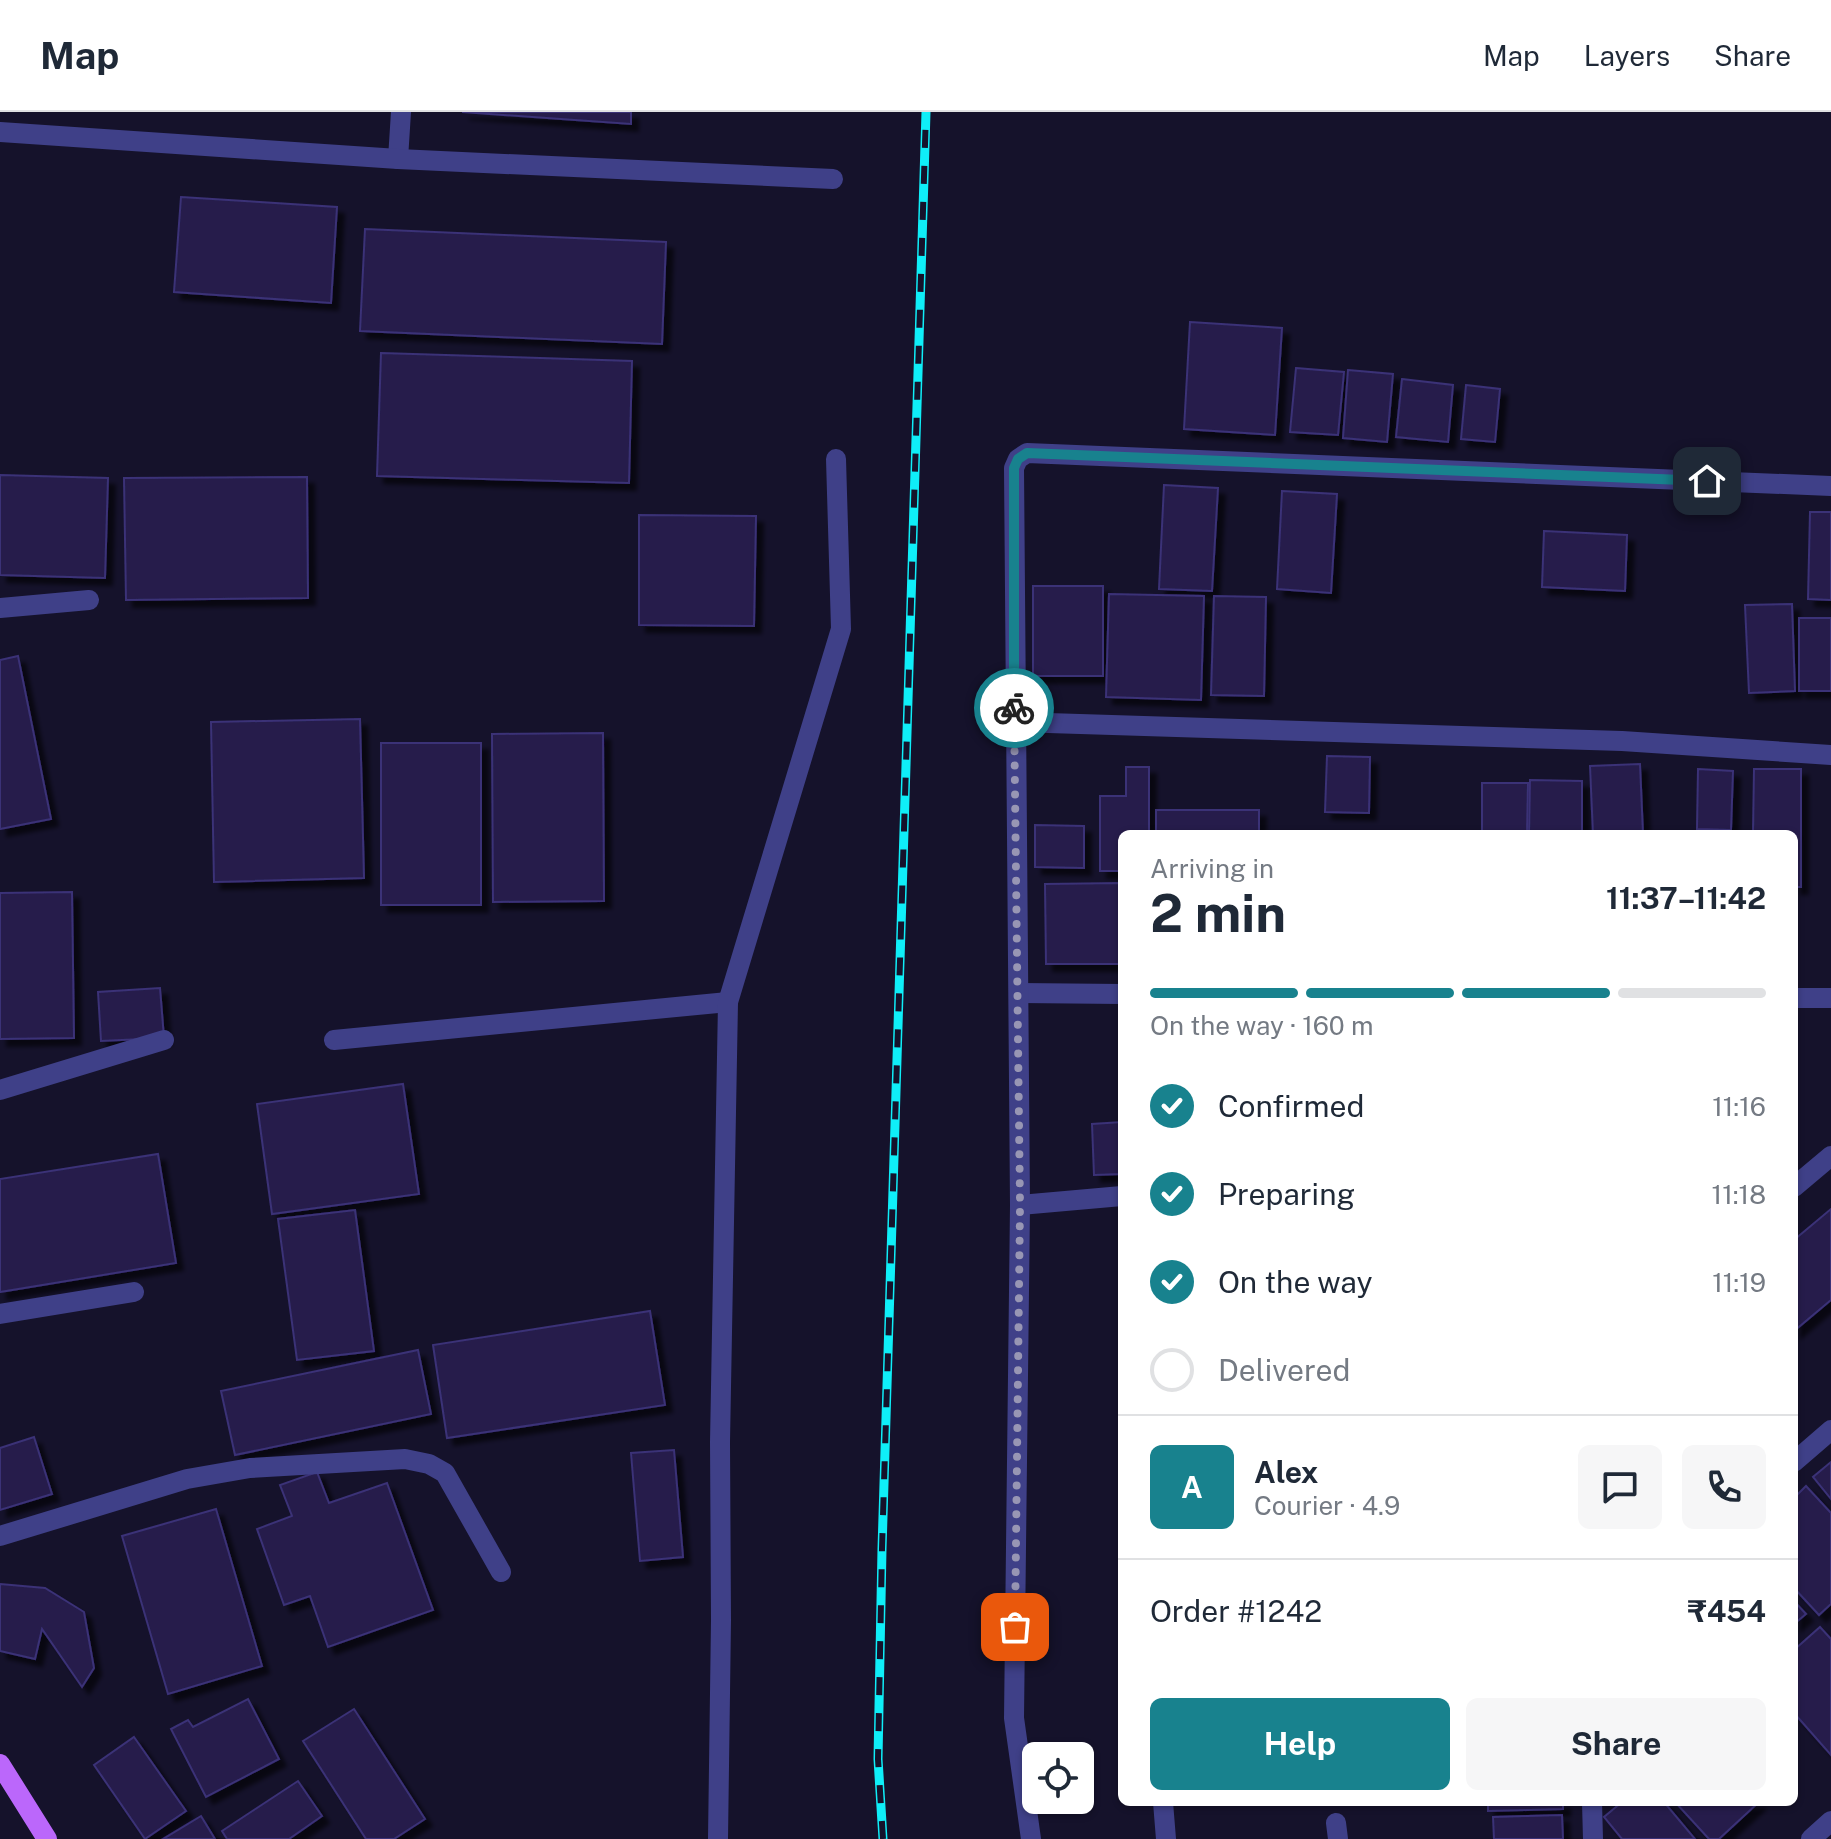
<!DOCTYPE html>
<meta charset="utf-8">
<style>
body{margin:0;font-family:"Public Sans",sans-serif;background:#f6f6f7;color:#1f2937;height:100vh;display:flex;flex-direction:column;font-size:30px;white-space:nowrap}
*{box-sizing:border-box;margin:0}
p{font-size:26px;color:#747a83}
.icon{flex:none;width:44px;height:44px;fill:none;stroke:currentColor;stroke-width:2;stroke-linecap:round;stroke-linejoin:round}
.map{position:relative;flex:1;overflow:hidden}
.drawer{position:absolute;left:1118px;top:718px;width:680px;height:976px;display:flex;flex-direction:column;background:#fff;border-radius:12px;box-shadow:0 2px 6px #0004}
.drawer>*{flex:none}
.tools{position:absolute;left:1022px;top:1630px;display:grid;gap:16px}
.tools a{display:grid;place-items:center;width:72px;height:72px;border-radius:12px;background:#fff;box-shadow:0 2px 6px #0004;font-size:40px}
.pin{position:absolute;display:grid;place-items:center;width:68px;height:68px;color:#fff;margin:-34px;border-radius:16px;box-shadow:0 4px 12px #0006}
.courier{position:absolute;display:grid;place-items:center;width:80px;height:80px;margin:-40px;border:6px solid #18828e;border-radius:50%;background:#fff;color:#222;box-shadow:0 2px 10px #0007}
.headline em{font-style:normal;font-weight:700}
.headline div{display:flex;flex-direction:column-reverse}
.headline{display:flex;align-items:center;justify-content:space-between;height:136px;padding:0 32px}
h1{font-size:52px;font-weight:700;line-height:60px}
.bar{display:grid;grid-template-columns:repeat(4,1fr);gap:12px 8px;align-content:center;height:96px;padding:0 32px}
.bar i{height:10px;border-radius:6px;background:#e0e1e3}
.bar .selected{background:#18828e}
.bar p{grid-column:span 4}
.line{display:flex;align-items:center;gap:20px;padding:0 32px;border-top:2px solid #e0e1e3}
.line div{flex:1}
.round{display:grid;place-items:center;flex:none;width:84px;height:84px;border-radius:12px;background:#f6f6f7}
ol{padding:0 32px;list-style:none}
li{display:flex;align-items:center;gap:24px;height:88px}
li p{margin-inline-start:auto}
li .icon{padding:8px;border-radius:50%;background:#18828e;color:#fff;stroke-width:4}
li:last-child{color:#747a83}
li i{width:44px;height:44px;border:4px solid #e0e1e3;border-radius:50%}
.cta{display:flex;gap:16px;margin-top:auto;padding:16px 32px}
.cta a{flex:1;height:92px;border-radius:12px;background:#18828e;color:#fff;font-size:32px;font-weight:700;line-height:92px;text-align:center}
.cta a+a{background:#f6f6f7;color:#1f2937}
header{display:flex;align-items:center;gap:48px;box-sizing:border-box;height:112px;padding:0 40px;background:#fff;border-bottom:2px solid #e0e1e3}
header strong{font-size:38px}
nav{display:flex;gap:44px;margin-inline-start:auto;font-size:28px}
.map>svg:first-child{display:block}
</style>
<header>
<strong>Map</strong>
<nav><a>Map</a><a>Layers</a><a>Share</a></nav>
</header>
<div class="map">
<svg width="1831" height="1727" viewBox="0 0 1831 1727">
<defs>
<filter id="shadow"><feDropShadow dx="7" dy="7" stdDeviation="2" flood-color="#0009"/></filter>
</defs>
<rect width="100%" height="100%" fill="#15122b"/>
<!-- building -->
<g fill="#251e4b" stroke="#3b3177" stroke-width="2" filter="url(#shadow)">
<polygon points="462,0 631,0 631,12"/>
<polygon points="181,85 337,95 331,191 174,180"/>
<polygon points="365,117 666,130 662,232 360,219"/>
<polygon points="1190,210 1282,216 1275,323 1184,317"/>
<polygon points="381,241 632,249 629,371 377,364"/>
<polygon points="1296,256 1344,260 1338,323 1290,320"/>
<polygon points="1348,258 1393,262 1387,330 1343,326"/>
<polygon points="1402,267 1453,273 1448,330 1396,325"/>
<polygon points="1466,273 1500,277 1495,330 1461,327"/>
<polygon points="0,363 108,366 105,466 0,463"/>
<polygon points="307,365 308,486 126,488 124,366"/>
<polygon points="1164,373 1218,376 1212,479 1159,477"/>
<polygon points="1282,379 1337,382 1331,481 1277,477"/>
<polygon points="1810,400 1831,400 1831,488 1808,487"/>
<polygon points="639,403 756,404 754,514 639,513"/>
<polygon points="1544,419 1627,423 1625,479 1542,475"/>
<rect x="1033" y="474" width="70" height="90"/>
<polygon points="1109,482 1204,484 1201,588 1106,585"/>
<polygon points="1214,484 1266,485 1264,584 1211,583"/>
<polygon points="1792,492 1795,579 1749,581 1745,493"/>
<rect x="1799" y="506" width="32" height="73"/>
<polygon points="18,544 51,707 0,717 0,548"/>
<polygon points="360,607 364,766 214,770 211,610"/>
<polygon points="603,621 604,789 493,790 492,622"/>
<rect x="381" y="631" width="100" height="162"/>
<polygon points="1327,644 1370,645 1369,701 1325,700"/>
<polygon points="1640,652 1643,722 1593,722 1590,654"/>
<polygon points="1126,655 1149,655 1149,722 1122,722 1122,759 1100,759 1100,684 1126,684"/>
<polygon points="1698,657 1733,659 1731,718 1697,717"/>
<polygon points="1754,657 1801,657 1801,775 1794,775 1794,722 1753,722"/>
<polygon points="1530,668 1582,669 1582,722 1529,722"/>
<polygon points="1482,671 1528,671 1527,722 1482,722"/>
<rect x="1156" y="698" width="103" height="24"/>
<polygon points="1035,713 1084,714 1084,756 1035,755"/>
<polygon points="1122,771 1122,852 1046,852 1045,772"/>
<polygon points="72,780 74,926 0,927 0,781"/>
<polygon points="160,876 164,926 101,929 98,880"/>
<polygon points="403,972 419,1082 272,1102 257,992"/>
<polygon points="1122,1010 1122,1062 1094,1063 1092,1012"/>
<polygon points="158,1042 176,1151 0,1180 0,1067"/>
<polygon points="1831,1097 1831,1188 1794,1219 1794,1128"/>
<polygon points="355,1098 374,1239 297,1248 278,1107"/>
<polygon points="650,1199 665,1293 447,1326 433,1233"/>
<polygon points="418,1238 431,1302 235,1343 221,1279"/>
<polygon points="34,1325 52,1382 0,1398 0,1336"/>
<polygon points="674,1338 683,1445 640,1449 631,1341"/>
<polygon points="1831,1350 1831,1387 1813,1365"/>
<polygon points="317,1360 329,1391 387,1371 433,1498 328,1535 310,1484 284,1493 257,1417 292,1404 280,1373"/>
<polygon points="1806,1374 1831,1401 1831,1492 1819,1503 1794,1476 1794,1386"/>
<polygon points="216,1397 262,1554 168,1582 122,1424"/>
<polygon points="0,1472 45,1476 84,1500 94,1556 82,1575 42,1517 35,1547 0,1539"/>
<polygon points="1794,1489 1806,1502 1794,1512"/>
<polygon points="1820,1515 1831,1527 1831,1643 1794,1601 1794,1538"/>
<polygon points="248,1587 279,1647 206,1685 171,1617 188,1608 193,1615"/>
<polygon points="354,1597 425,1707 394,1727 366,1727 303,1629"/>
<polygon points="134,1625 186,1699 145,1727 94,1653"/>
<polygon points="298,1669 322,1704 289,1727 227,1727 222,1719"/>
<polygon points="1488,1690 1563,1690 1563,1697 1488,1699"/>
<polygon points="1622,1690 1664,1690 1695,1727 1622,1727 1604,1705"/>
<polygon points="1675,1690 1759,1690 1719,1727 1709,1727"/>
<polygon points="1562,1703 1563,1727 1494,1727 1493,1705"/>
<polygon points="201,1704 215,1727 163,1727"/>
</g>
<g fill="none" stroke-linecap="round" stroke-linejoin="round">
<!-- lane -->
<g stroke="#3f4088" stroke-width="20">
<polyline points="398,47 401,0"/>
<polyline points="0,496 89,488"/>
<polyline points="334,928 728,890"/>
<polyline points="0,978 164,928"/>
<polyline points="0,1202 134,1180"/>
<polyline points="0,1424 187,1367 250,1356 405,1347 429,1352 445,1361 501,1460"/>
</g>
<!-- street -->
<g stroke="#3f4088" stroke-width="20">
<polyline points="0,20 398,47 833,67"/>
<polyline points="1014,610 1622,629 1831,643"/>
<polyline points="1019,881 1122,882"/>
<polyline points="1794,886 1831,886"/>
<polyline points="1794,1075 1831,1044"/>
<polyline points="1020,1093 1122,1084"/>
<polyline points="1794,1350 1831,1318"/>
<polyline points="1163,1690 1166,1727"/>
<polyline points="1592,1690 1593,1727"/>
<polyline points="1336,1711 1338,1727"/>
<polyline points="718,1727 721,1508 720,1330 728,890 841,517 836,347"/>
<polyline points="1031,1727 1014,1606 1020,1093 1014,356 1018,347 1027,341 1831,374"/>
<polyline points="1811,1727 1831,1709"/>
</g>
<!-- primary -->
<polyline stroke="#bb67fb" stroke-width="20" points="0,1652 47,1727"/>
<!-- rail casing -->
<g stroke="#0feef8" stroke-width="9">
<polyline id="rail" points="883,1727 878,1647 882,1437 926,0"/>
</g>
<!-- rail -->
<use href="#rail" stroke="#15122b" stroke-width="6" stroke-dasharray="18" stroke-linecap="butt"/>
</g>
<g fill="none" stroke-linecap="round" stroke-linejoin="round">
<!-- done -->
<polyline stroke="#9896b4" stroke-width="8" stroke-dasharray="0 14.4" points="1014,596 1020,1093 1015,1515"/>
<!-- route -->
<polyline stroke="#18828e" stroke-width="10" points="1014,596 1014,356 1018,347 1027,341 1707,369"/>
</g>
</svg>
<div class="tools">
<a><svg class="icon" aria-label="locate" viewBox="0 0 24 24"><circle cx="12" cy="12" r="6"/><path d="M12 2v4M12 18v4M2 12h4M18 12h4"/></svg></a>
</div>
<div class="pin" style="left:1015px;top:1515px;background:#ea580c"><svg class="icon" aria-label="bag" viewBox="0 0 24 24"><path d="M5 8h14l-1 12H6zM9 8a3 3 0 0 1 6 0"/></svg></div>
<div class="pin" style="left:1707px;top:369px;background:#1f2937"><svg class="icon" aria-label="home" viewBox="0 0 24 24"><path d="M3 11l9-7 9 7M6 9v11h12V9"/></svg></div>
<div class="courier" style="left:1014px;top:596px"><svg class="icon" aria-label="bike" viewBox="0 0 24 24"><circle cx="6" cy="16" r="4"/><circle cx="18" cy="16" r="4"/><path d="M6 16l4-8h5l3 8M10 8l3 8H6M13 5h3"/></svg></div>
<section class="drawer">
<div class="headline"><div><h1>2 min</h1><p>Arriving in</p></div><em>11:37–11:42</em></div>
<div class="bar"><i class="selected"></i><i class="selected"></i><i class="selected"></i><i></i><p>On the way · 160 m</p></div>
<ol>
<li><svg class="icon" aria-label="check" viewBox="0 0 24 24"><path d="M5 12l5 5 9-10"/></svg>Confirmed<p>11:16</p></li>
<li><svg class="icon" aria-label="check" viewBox="0 0 24 24"><path d="M5 12l5 5 9-10"/></svg>Preparing<p>11:18</p></li>
<li><svg class="icon" aria-label="check" viewBox="0 0 24 24"><path d="M5 12l5 5 9-10"/></svg>On the way<p>11:19</p></li>
<li><i></i>Delivered</li>
</ol>
<div class="line" style="height:144px"><b class="round" style="background:#18828e;color:#fff">A</b><div><b>Alex</b><p>Courier · 4.9</p></div><a class="round"><svg class="icon" aria-label="chat" viewBox="0 0 24 24"><path d="M4 5h16v11H9l-5 4z"/></svg></a><a class="round"><svg class="icon" aria-label="phone" viewBox="0 0 24 24"><path d="M5 4h4l2 5-3 2q2 4 5 5l2-3 5 2v4C11 20 4 13 5 4z"/></svg></a></div>
<div class="line" style="height:104px"><div>Order #1242</div><b>₹454</b></div>
<div class="cta"><a>Help</a><a>Share</a></div>
</section>
</div>
